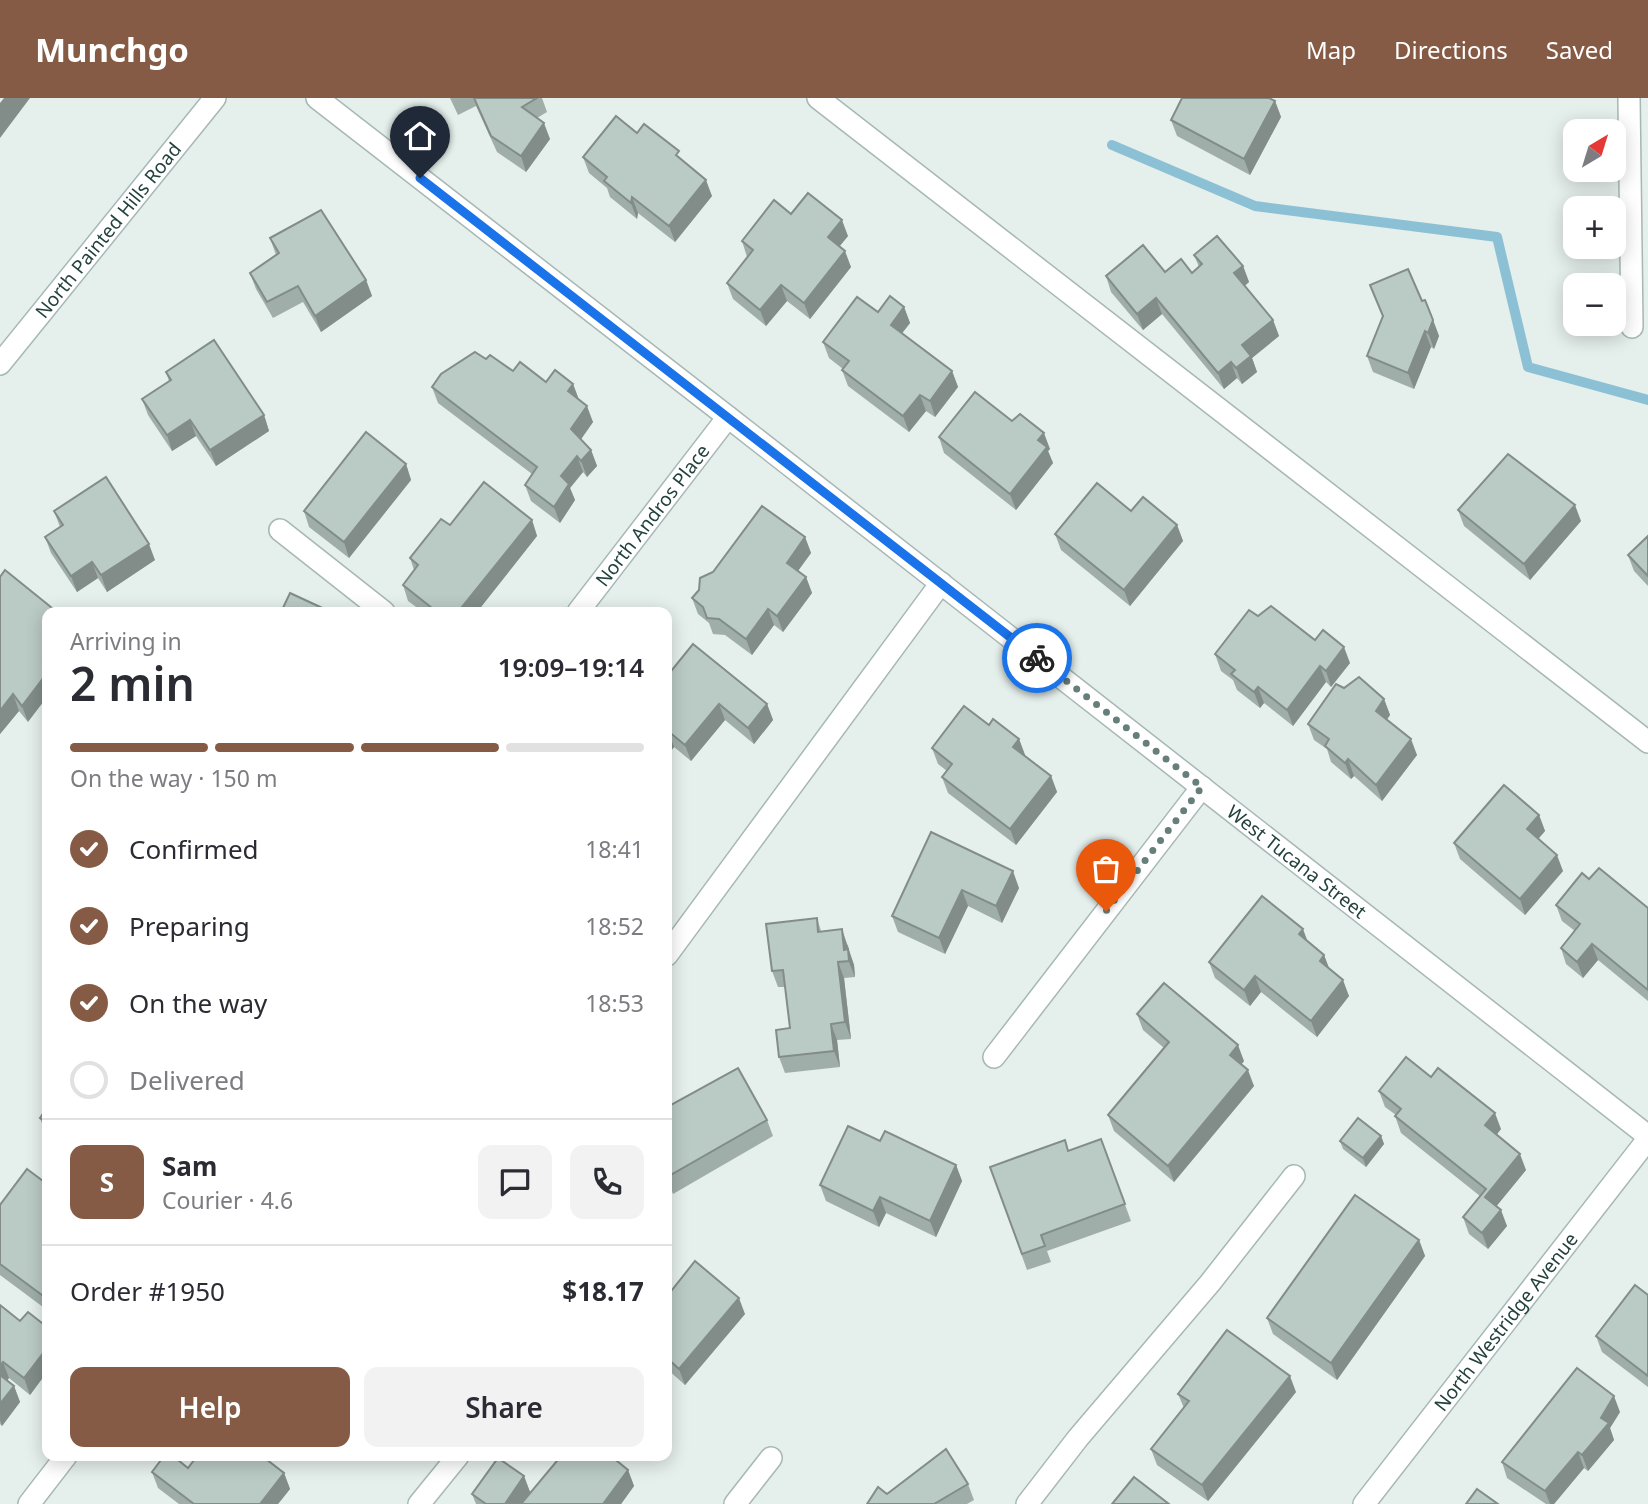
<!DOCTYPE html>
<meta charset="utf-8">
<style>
body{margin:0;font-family:"Noto Sans",sans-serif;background:#f2f2f3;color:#2b2b33;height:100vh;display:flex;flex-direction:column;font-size:26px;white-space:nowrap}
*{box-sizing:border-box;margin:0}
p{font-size:23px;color:#7c7c81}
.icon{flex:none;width:38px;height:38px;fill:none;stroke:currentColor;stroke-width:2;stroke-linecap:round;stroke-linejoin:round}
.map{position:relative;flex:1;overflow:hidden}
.side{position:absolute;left:42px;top:509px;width:630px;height:854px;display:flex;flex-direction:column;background:#fff;border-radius:14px;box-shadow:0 4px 18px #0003}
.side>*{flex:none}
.needle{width:46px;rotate:38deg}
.fabs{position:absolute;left:1563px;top:21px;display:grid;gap:14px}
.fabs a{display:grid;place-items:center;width:63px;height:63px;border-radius:14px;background:#fff;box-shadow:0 4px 18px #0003;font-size:35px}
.pin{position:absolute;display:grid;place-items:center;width:60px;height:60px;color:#fff;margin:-72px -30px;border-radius:50% 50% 50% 0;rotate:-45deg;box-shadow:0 0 7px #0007}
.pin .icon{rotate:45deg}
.courier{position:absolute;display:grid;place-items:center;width:70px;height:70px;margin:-35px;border:5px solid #1a73e8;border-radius:50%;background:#fff;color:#222;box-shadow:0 2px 9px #0007}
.head em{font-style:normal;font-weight:600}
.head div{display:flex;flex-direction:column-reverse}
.head{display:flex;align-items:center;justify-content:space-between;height:119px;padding:0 28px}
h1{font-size:46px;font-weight:600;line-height:52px}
.bar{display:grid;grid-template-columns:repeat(4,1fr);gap:10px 7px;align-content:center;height:84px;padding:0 28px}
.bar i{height:9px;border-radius:5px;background:#e1e1e2}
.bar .selected{background:#865b45}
.bar p{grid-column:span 4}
.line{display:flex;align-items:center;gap:18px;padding:0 28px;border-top:2px solid #e1e1e2}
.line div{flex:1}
.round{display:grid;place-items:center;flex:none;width:74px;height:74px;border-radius:14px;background:#f2f2f3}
ol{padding:0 28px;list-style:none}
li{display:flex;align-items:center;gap:21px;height:77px}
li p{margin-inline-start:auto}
li .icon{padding:7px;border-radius:50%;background:#865b45;color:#fff;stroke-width:4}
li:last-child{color:#7c7c81}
li i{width:38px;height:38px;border:4px solid #e1e1e2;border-radius:50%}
.primary-button{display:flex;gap:14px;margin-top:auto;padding:14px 28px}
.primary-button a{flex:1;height:80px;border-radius:14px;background:#865b45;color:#fff;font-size:28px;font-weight:600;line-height:80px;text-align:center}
.primary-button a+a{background:#f2f2f3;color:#2b2b33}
header{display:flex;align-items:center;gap:42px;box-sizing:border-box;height:98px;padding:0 35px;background:#865b45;color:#fff}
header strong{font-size:33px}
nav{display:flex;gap:38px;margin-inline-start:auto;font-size:24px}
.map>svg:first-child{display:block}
</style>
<header>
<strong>Munchgo</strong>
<nav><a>Map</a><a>Directions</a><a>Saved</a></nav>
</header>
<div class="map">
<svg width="1648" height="1406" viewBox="0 0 1648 1406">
<rect width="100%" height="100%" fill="#e5efec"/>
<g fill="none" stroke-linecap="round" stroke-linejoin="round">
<!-- stream -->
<polyline stroke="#8cc0d5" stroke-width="10" points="1112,47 1255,108 1497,139 1528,269 1648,302"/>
<!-- minor casing -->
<g stroke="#a7b8b4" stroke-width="24">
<g id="minor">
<path id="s1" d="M317 0 728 319 1648 1038"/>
<polyline points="818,0 1648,644"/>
<polyline points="1629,0 1632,229"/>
<path id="s2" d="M0 266 215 0"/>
<polyline points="280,432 384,514"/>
<path id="s3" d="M578 514 728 319"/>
<polyline points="667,857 941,485"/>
<polyline points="994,959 1202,689"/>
<polyline points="29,1406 66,1358"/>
<polyline points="419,1406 458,1358"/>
<polyline points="735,1406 771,1360"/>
<polyline points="1027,1406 1078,1340 1210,1185 1294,1078"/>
<path id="s4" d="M1364 1406 1648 1041"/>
</g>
</g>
<!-- minor -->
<use href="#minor" stroke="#fff" stroke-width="21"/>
</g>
<!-- wall -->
<g fill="#a0aea9">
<polygon points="450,0 542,0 547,14 537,20 550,41 526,74 497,54 476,8 458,17"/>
<polygon points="1275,3 1281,19 1250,77 1177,38 1171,22"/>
<polygon points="637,35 682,62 712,98 675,144 638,115 637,121 610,99 607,90 589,75 583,59"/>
<polygon points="791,116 848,138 839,149 851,169 810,221 787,203 766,228 733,201 727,185 747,159 742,143"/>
<polygon points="270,140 366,182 372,198 321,234 303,204 273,220 256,191 250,175 276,157"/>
<polygon points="1194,157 1243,168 1249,184 1245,188 1273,222 1279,238 1252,260 1257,274 1242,286 1237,280 1224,291 1162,216 1143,232 1111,194 1106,178 1165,174 1192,175 1199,169"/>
<polygon points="1370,187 1422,203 1433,222 1439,238 1434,251 1431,249 1414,291 1373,274 1367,258 1383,219"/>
<polygon points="904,209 910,225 902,235 952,273 958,289 935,319 926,313 909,334 848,288 842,272 843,271 829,260 823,244 878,214"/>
<polygon points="486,261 513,273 546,284 573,286 579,302 593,324 581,341 591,352 597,368 587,379 583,374 570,390 575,402 560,425 531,403 525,387 532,376 438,305 432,289"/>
<polygon points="166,274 264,317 269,333 216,368 196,338 172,353 148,317 142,301 169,283"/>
<polygon points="1012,323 1050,351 1048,353 1053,365 1016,412 944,355 939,339"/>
<polygon points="406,366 411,382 349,460 309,429 304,413"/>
<polygon points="1458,412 1581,423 1530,482 1464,428"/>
<polygon points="54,413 155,462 107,494 98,480 77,494 51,455 45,439 60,429"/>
<polygon points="1131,413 1177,427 1183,443 1130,508 1061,452 1055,436"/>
<polygon points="532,422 537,438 477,514 423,514 408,503 403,487 414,472 410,460 450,427"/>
<polygon points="1648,438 1648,488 1634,473 1628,457"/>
<polygon points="805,439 811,455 798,473 806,479 812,495 783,534 774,527 752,557 725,537 713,536 709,525 698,516 692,500"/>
<polygon points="0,479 28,624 19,613 0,636"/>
<polygon points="1258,518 1315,542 1350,565 1331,589 1326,584 1293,628 1264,605 1260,610 1237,592 1233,582 1221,573 1215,556"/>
<polygon points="667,578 767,606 773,622 754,646 725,622 691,663 674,649 667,658"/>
<polygon points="1344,590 1384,601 1390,617 1387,621 1417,657 1382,703 1354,678 1351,681 1331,664 1327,651 1314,642 1308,626"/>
<polygon points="989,627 1019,641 1025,657 1024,658 1051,678 1057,694 1016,747 948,695 942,679 947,673 938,666 932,650"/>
<polygon points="1539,717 1545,733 1538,741 1563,773 1525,817 1460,761 1454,745"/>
<polygon points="931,734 1019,790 1002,825 968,808 945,856 898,834 892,818"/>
<polygon points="1589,781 1648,810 1648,903 1598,862 1583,880 1566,866 1561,850 1575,833 1562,823 1556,807"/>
<polygon points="817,820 821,833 848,847 849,853 854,867 855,879 844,880 851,941 837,942 840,969 785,975 779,959 790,930 785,889 778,889 772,873"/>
<polygon points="1307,843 1324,857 1329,870 1349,898 1317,939 1261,894 1250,908 1215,880 1209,864"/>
<polygon points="1137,916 1244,963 1241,967 1254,988 1174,1084 1114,1033 1108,1017 1164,950 1143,932"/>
<polygon points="1379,993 1501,1031 1496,1037 1526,1072 1496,1108 1507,1128 1488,1151 1469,1136 1463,1119 1480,1098 1401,1035 1395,1018 1396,1017 1385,1009"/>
<polygon points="667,1009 767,1022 773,1038 673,1096 667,1082"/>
<polygon points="47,1010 47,1039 40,1020"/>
<polygon points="1381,1038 1384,1046 1366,1069 1343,1051 1340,1043"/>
<polygon points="1101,1041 1131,1123 1047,1153 1051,1164 1027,1172 990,1069 1069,1053"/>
<polygon points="880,1043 956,1067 962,1083 936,1139 886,1115 879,1129 826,1103 820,1087"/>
<polygon points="47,1086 47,1212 0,1177 0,1107"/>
<polygon points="1419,1142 1425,1158 1337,1282 1273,1236 1267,1220"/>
<polygon points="667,1196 745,1216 685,1287 667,1271"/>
<polygon points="1647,1197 1648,1197 1648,1289 1602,1254 1596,1238"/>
<polygon points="0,1207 20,1223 47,1229 47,1274 30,1297 9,1280 7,1283 14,1288 20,1304 2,1328 0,1326"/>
<polygon points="1296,1294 1208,1403 1157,1367 1151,1351 1184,1310 1178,1296"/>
<polygon points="1620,1314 1610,1330 1614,1342 1588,1373 1584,1370 1554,1406 1546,1406 1507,1380 1502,1364"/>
<polygon points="193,1358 262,1358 284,1375 290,1391 278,1406 179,1406 158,1390 152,1374 188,1370 196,1360"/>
<polygon points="593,1360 628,1372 634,1388 621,1406 476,1406 472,1396 524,1378 530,1394"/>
<polygon points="968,1386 974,1402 967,1406 867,1406 887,1396"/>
</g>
<!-- shaded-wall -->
<g fill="#828d8a">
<polygon points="4,0 30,0 0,40 0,5"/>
<polygon points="1275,3 1281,19 1250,77 1244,61"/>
<polygon points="544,25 550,41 526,74 521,58"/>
<polygon points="706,82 712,98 675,144 669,128"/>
<polygon points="632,99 638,115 637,121 631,105"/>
<polygon points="842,122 848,138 833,156 828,139"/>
<polygon points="845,153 851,169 810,221 804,205"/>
<polygon points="1243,168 1249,184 1240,191 1234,175"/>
<polygon points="366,182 372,198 321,234 315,218"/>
<polygon points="781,187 787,203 766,228 760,212"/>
<polygon points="1156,200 1162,216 1143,232 1137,216"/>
<polygon points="904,209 910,225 896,243 891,227"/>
<polygon points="1273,222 1279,238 1252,260 1257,274 1242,286 1236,270 1242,247"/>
<polygon points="1433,222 1439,238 1434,251 1428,235"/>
<polygon points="1425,233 1431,249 1414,291 1408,275"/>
<polygon points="1231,264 1237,280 1224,291 1218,275"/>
<polygon points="952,273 958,289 935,319 930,303"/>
<polygon points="573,286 579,302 568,293"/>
<polygon points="920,297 926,313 909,334 903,318"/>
<polygon points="587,308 593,324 577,347 571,331"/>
<polygon points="264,317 269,333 216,368 210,352"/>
<polygon points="190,322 196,338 172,353 167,337"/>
<polygon points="1044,335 1050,351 1048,353 1053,365 1016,412 1010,396 1038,342"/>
<polygon points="591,352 597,368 587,379 581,363"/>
<polygon points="577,358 583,374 570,390 575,402 560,425 554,409 561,378"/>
<polygon points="406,366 411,382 349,460 344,444"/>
<polygon points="1575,407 1581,423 1530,482 1524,466"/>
<polygon points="532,422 537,438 477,514 458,514"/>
<polygon points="1177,427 1183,443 1130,508 1124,492"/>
<polygon points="805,439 811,455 792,481 787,465"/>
<polygon points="149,446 155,462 107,494 101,477"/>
<polygon points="92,464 98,480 77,494 71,478"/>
<polygon points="806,479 812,495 783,534 777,518"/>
<polygon points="768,511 774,527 752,557 746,541"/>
<polygon points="1344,549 1350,565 1331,589 1326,573"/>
<polygon points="1320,568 1326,584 1293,628 1287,612"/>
<polygon points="47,575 47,599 28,624 22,608"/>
<polygon points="1258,589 1264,605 1260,610 1254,594"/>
<polygon points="13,596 19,613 0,636 0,613"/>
<polygon points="1384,601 1390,617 1382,629 1376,613"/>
<polygon points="719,606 725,622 691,663 685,647"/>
<polygon points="767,606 773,622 754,646 748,630"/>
<polygon points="668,633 674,649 667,658 667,635"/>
<polygon points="1019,641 1025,657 1019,665 1013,649"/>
<polygon points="1411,641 1417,657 1382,703 1376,687"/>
<polygon points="1348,661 1354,678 1351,681 1345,665"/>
<polygon points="1051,678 1057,694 1016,747 1010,731"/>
<polygon points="1539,717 1545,733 1533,747 1527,731"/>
<polygon points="1557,757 1563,773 1525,817 1520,801"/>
<polygon points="1013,773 1019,790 1002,825 996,808"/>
<polygon points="962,792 968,808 945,856 939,840"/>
<polygon points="842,831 854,867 855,879 844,852"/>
<polygon points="1303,831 1309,847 1299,836"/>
<polygon points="1592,846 1598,862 1583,880 1577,864"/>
<polygon points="1324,857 1330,873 1320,863"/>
<polygon points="838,864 844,880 851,941 845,924"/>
<polygon points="1255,878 1261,894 1250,908 1244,892"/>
<polygon points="1343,882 1349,898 1317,939 1311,923"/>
<polygon points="831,926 837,942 840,969 834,953"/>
<polygon points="1238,947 1244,963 1236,973 1230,957"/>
<polygon points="1248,972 1254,988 1174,1084 1168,1068"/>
<polygon points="1495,1015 1501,1031 1491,1044 1485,1027"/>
<polygon points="1381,1038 1384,1046 1366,1069 1363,1060"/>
<polygon points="1520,1056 1526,1072 1491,1115 1485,1099"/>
<polygon points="956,1067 962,1083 936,1139 930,1123"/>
<polygon points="880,1099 886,1115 879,1129 873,1113"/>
<polygon points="1501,1112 1507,1128 1488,1151 1482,1135"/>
<polygon points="1419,1142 1425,1158 1337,1282 1331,1265"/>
<polygon points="739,1200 745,1216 685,1287 679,1271"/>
<polygon points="47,1250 47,1274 30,1297 24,1280"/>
<polygon points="3,1264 9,1280 1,1290 0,1286 0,1268"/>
<polygon points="1290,1278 1296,1294 1208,1403 1202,1387"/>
<polygon points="14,1288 20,1304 2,1328 0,1322 0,1306"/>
<polygon points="1614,1298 1620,1314 1610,1330 1614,1342 1588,1373 1582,1357 1601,1320"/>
<polygon points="1578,1354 1584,1370 1554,1406 1550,1406 1545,1393"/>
<polygon points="628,1372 634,1388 621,1406 603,1406"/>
<polygon points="284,1375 290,1391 278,1406 260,1406"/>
<polygon points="524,1378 530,1394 522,1406 505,1406"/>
</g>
<!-- building -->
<g fill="#bacac5" stroke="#828d8a" stroke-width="2">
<polygon points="474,0 537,0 522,9 544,25 521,58 491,38"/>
<polygon points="1182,0 1269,0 1275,3 1244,61 1171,22"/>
<polygon points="616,18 637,35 644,26 679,53 676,57 706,82 669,128 632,99 631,105 604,83 607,79 583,59"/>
<polygon points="808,95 842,122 828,139 845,153 804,205 781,187 760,212 727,185 753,152 742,143 774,102 791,116"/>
<polygon points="321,112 366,182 315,218 298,188 267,204 250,175 279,155 270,140"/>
<polygon points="1217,138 1243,168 1234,175 1273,222 1242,247 1251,258 1236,270 1231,264 1218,275 1156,200 1137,216 1106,178 1143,147 1165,174 1181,161 1192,175 1202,166 1194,157"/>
<polygon points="1408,171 1422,203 1425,202 1433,222 1428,235 1425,233 1408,275 1367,258 1383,218 1370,187"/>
<polygon points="890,198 904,209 891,227 952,273 930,303 920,297 903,318 842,272 849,263 823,244 857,199 878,214"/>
<polygon points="214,242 264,317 210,352 190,322 167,337 142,301 171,282 166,274"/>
<polygon points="475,254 486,261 490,257 513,273 520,264 546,284 555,272 573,286 568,293 587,308 571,331 591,352 581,363 577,358 561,378 569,386 554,409 525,387 537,369 432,289 441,276"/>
<polygon points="975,294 1012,323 1020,316 1044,335 1038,342 1047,349 1010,396 939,339"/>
<polygon points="366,334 406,366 344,444 304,413"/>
<polygon points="1508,356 1575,407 1524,466 1458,412"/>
<polygon points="106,379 149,446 101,477 92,464 71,478 45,439 63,427 54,413"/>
<polygon points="484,384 532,422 458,514 437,514 403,487 418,467 410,460 441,421 450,427"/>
<polygon points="1097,385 1131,413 1143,399 1177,427 1124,492 1055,436"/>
<polygon points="762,408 805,439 787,465 806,479 777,518 768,511 746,541 719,521 707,520 703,509 692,500 699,492 700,480 713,474"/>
<polygon points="1648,438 1648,478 1628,457"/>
<polygon points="5,472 57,514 47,514 47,556 43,562 47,565 47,575 22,608 13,596 0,613 0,479"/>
<polygon points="290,495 331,514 281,514"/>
<polygon points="1271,508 1315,542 1323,532 1344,549 1326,573 1320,568 1287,612 1258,589 1254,594 1231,576 1235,572 1215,556 1249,512 1258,518"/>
<polygon points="693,546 767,606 748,630 719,606 685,647 668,633 667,635 667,578"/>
<polygon points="1359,579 1384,601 1376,613 1411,641 1376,687 1348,661 1345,665 1325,648 1329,641 1308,626 1336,586 1344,590"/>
<polygon points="964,608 989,627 993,621 1019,641 1013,649 1051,678 1010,731 942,679 952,666 932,650"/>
<polygon points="1504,687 1539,717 1527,731 1557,757 1520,801 1454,745"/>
<polygon points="931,734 1013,773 996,808 962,792 939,840 892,818"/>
<polygon points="1599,770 1648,810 1648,892 1592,846 1577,864 1561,850 1580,826 1556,807 1582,775 1589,781"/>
<polygon points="1262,798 1303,831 1299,836 1324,857 1320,863 1343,882 1311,923 1255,878 1244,892 1209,864"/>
<polygon points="817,820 818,834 842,831 844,852 848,851 849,863 838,864 845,924 831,926 834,953 779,959 776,932 790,930 783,872 772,873 766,826"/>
<polygon points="1164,885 1238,947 1230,957 1248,972 1168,1068 1108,1017 1169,944 1137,916"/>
<polygon points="1406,959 1431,979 1438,970 1495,1015 1485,1027 1520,1056 1485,1099 1501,1112 1482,1135 1463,1119 1486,1091 1395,1018 1401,1011 1379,993"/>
<polygon points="738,970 767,1022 667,1079 667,1009"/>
<polygon points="47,1010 47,1025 40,1020"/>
<polygon points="1358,1020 1381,1038 1363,1060 1340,1043"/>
<polygon points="848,1028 880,1043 885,1033 956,1067 930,1123 880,1099 873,1113 820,1087"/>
<polygon points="1101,1041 1125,1106 1041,1137 1045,1148 1022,1156 990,1069 1065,1042 1068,1053"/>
<polygon points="27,1071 47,1086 47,1199 46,1200 0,1166 0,1107"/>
<polygon points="1355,1097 1419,1142 1331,1265 1267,1220"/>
<polygon points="695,1163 739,1200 679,1271 667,1260 667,1196 668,1197"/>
<polygon points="1635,1187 1648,1197 1648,1278 1596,1238"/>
<polygon points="0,1207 20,1223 28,1214 47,1229 47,1250 24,1280 3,1264 0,1268"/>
<polygon points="1227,1232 1290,1278 1202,1387 1151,1351 1189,1303 1178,1296"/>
<polygon points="1577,1270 1614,1298 1601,1320 1609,1325 1582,1357 1578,1354 1545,1393 1502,1364"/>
<polygon points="0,1277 14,1288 0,1306"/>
<polygon points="946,1351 968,1386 934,1406 867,1406 878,1389 887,1396"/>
<polygon points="164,1358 173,1358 188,1370 197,1358 262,1358 284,1375 260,1406 194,1406 152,1374"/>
<polygon points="561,1358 589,1358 593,1360 595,1358 611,1358 628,1372 603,1406 521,1406"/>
<polygon points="498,1360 524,1378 505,1406 486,1406 472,1396"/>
<polygon points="1134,1379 1169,1406 1112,1406"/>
<polygon points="1477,1391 1498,1406 1466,1406"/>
</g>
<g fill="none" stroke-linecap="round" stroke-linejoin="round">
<!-- done -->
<polyline stroke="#677f7a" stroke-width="7" stroke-dasharray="0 12.6" points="1037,560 1202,689 1106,813"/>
<!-- route -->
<polyline stroke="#1a73e8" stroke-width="9" points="420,80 1037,560"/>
</g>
<g text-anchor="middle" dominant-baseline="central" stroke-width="5" stroke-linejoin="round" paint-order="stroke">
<!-- street labels -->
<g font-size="19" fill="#23423d" stroke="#f6fbf9">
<text stroke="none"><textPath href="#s2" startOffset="172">North Painted Hills Road</textPath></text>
<text stroke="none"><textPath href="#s3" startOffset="122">North Andros Place</textPath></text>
<text stroke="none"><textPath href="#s1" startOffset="1242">West Tucana Street</textPath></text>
<text stroke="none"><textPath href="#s4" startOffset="231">North Westridge Avenue</textPath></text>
</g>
</g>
</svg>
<div class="fabs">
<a><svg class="needle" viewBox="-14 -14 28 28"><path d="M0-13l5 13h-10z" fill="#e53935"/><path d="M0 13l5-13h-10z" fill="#7c7c81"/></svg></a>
<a>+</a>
<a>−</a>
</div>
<div class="pin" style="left:1106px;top:813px;background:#ea580c"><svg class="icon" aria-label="bag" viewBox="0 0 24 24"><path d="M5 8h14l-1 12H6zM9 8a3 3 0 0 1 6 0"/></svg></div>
<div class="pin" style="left:420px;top:80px;background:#1f2937"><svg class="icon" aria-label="home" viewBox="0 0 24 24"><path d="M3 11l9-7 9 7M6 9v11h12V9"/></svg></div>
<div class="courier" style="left:1037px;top:560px"><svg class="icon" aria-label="bike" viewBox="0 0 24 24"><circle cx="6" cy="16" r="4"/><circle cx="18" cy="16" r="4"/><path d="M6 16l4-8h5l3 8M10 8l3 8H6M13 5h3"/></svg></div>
<section class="side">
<div class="head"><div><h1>2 min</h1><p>Arriving in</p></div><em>19:09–19:14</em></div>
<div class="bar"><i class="selected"></i><i class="selected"></i><i class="selected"></i><i></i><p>On the way · 150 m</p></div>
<ol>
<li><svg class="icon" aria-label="check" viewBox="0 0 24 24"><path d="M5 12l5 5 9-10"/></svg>Confirmed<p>18:41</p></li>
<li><svg class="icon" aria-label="check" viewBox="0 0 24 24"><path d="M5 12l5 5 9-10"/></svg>Preparing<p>18:52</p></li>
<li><svg class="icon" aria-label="check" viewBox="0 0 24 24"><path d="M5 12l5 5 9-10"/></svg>On the way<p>18:53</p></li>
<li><i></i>Delivered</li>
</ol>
<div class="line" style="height:126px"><b class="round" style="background:#865b45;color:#fff">S</b><div><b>Sam</b><p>Courier · 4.6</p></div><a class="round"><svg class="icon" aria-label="chat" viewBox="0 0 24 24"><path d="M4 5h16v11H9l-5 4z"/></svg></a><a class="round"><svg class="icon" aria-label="phone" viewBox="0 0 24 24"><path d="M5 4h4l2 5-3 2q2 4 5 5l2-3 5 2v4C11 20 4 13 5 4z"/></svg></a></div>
<div class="line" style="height:91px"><div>Order #1950</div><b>$18.17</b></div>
<div class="primary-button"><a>Help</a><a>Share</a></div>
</section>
</div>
